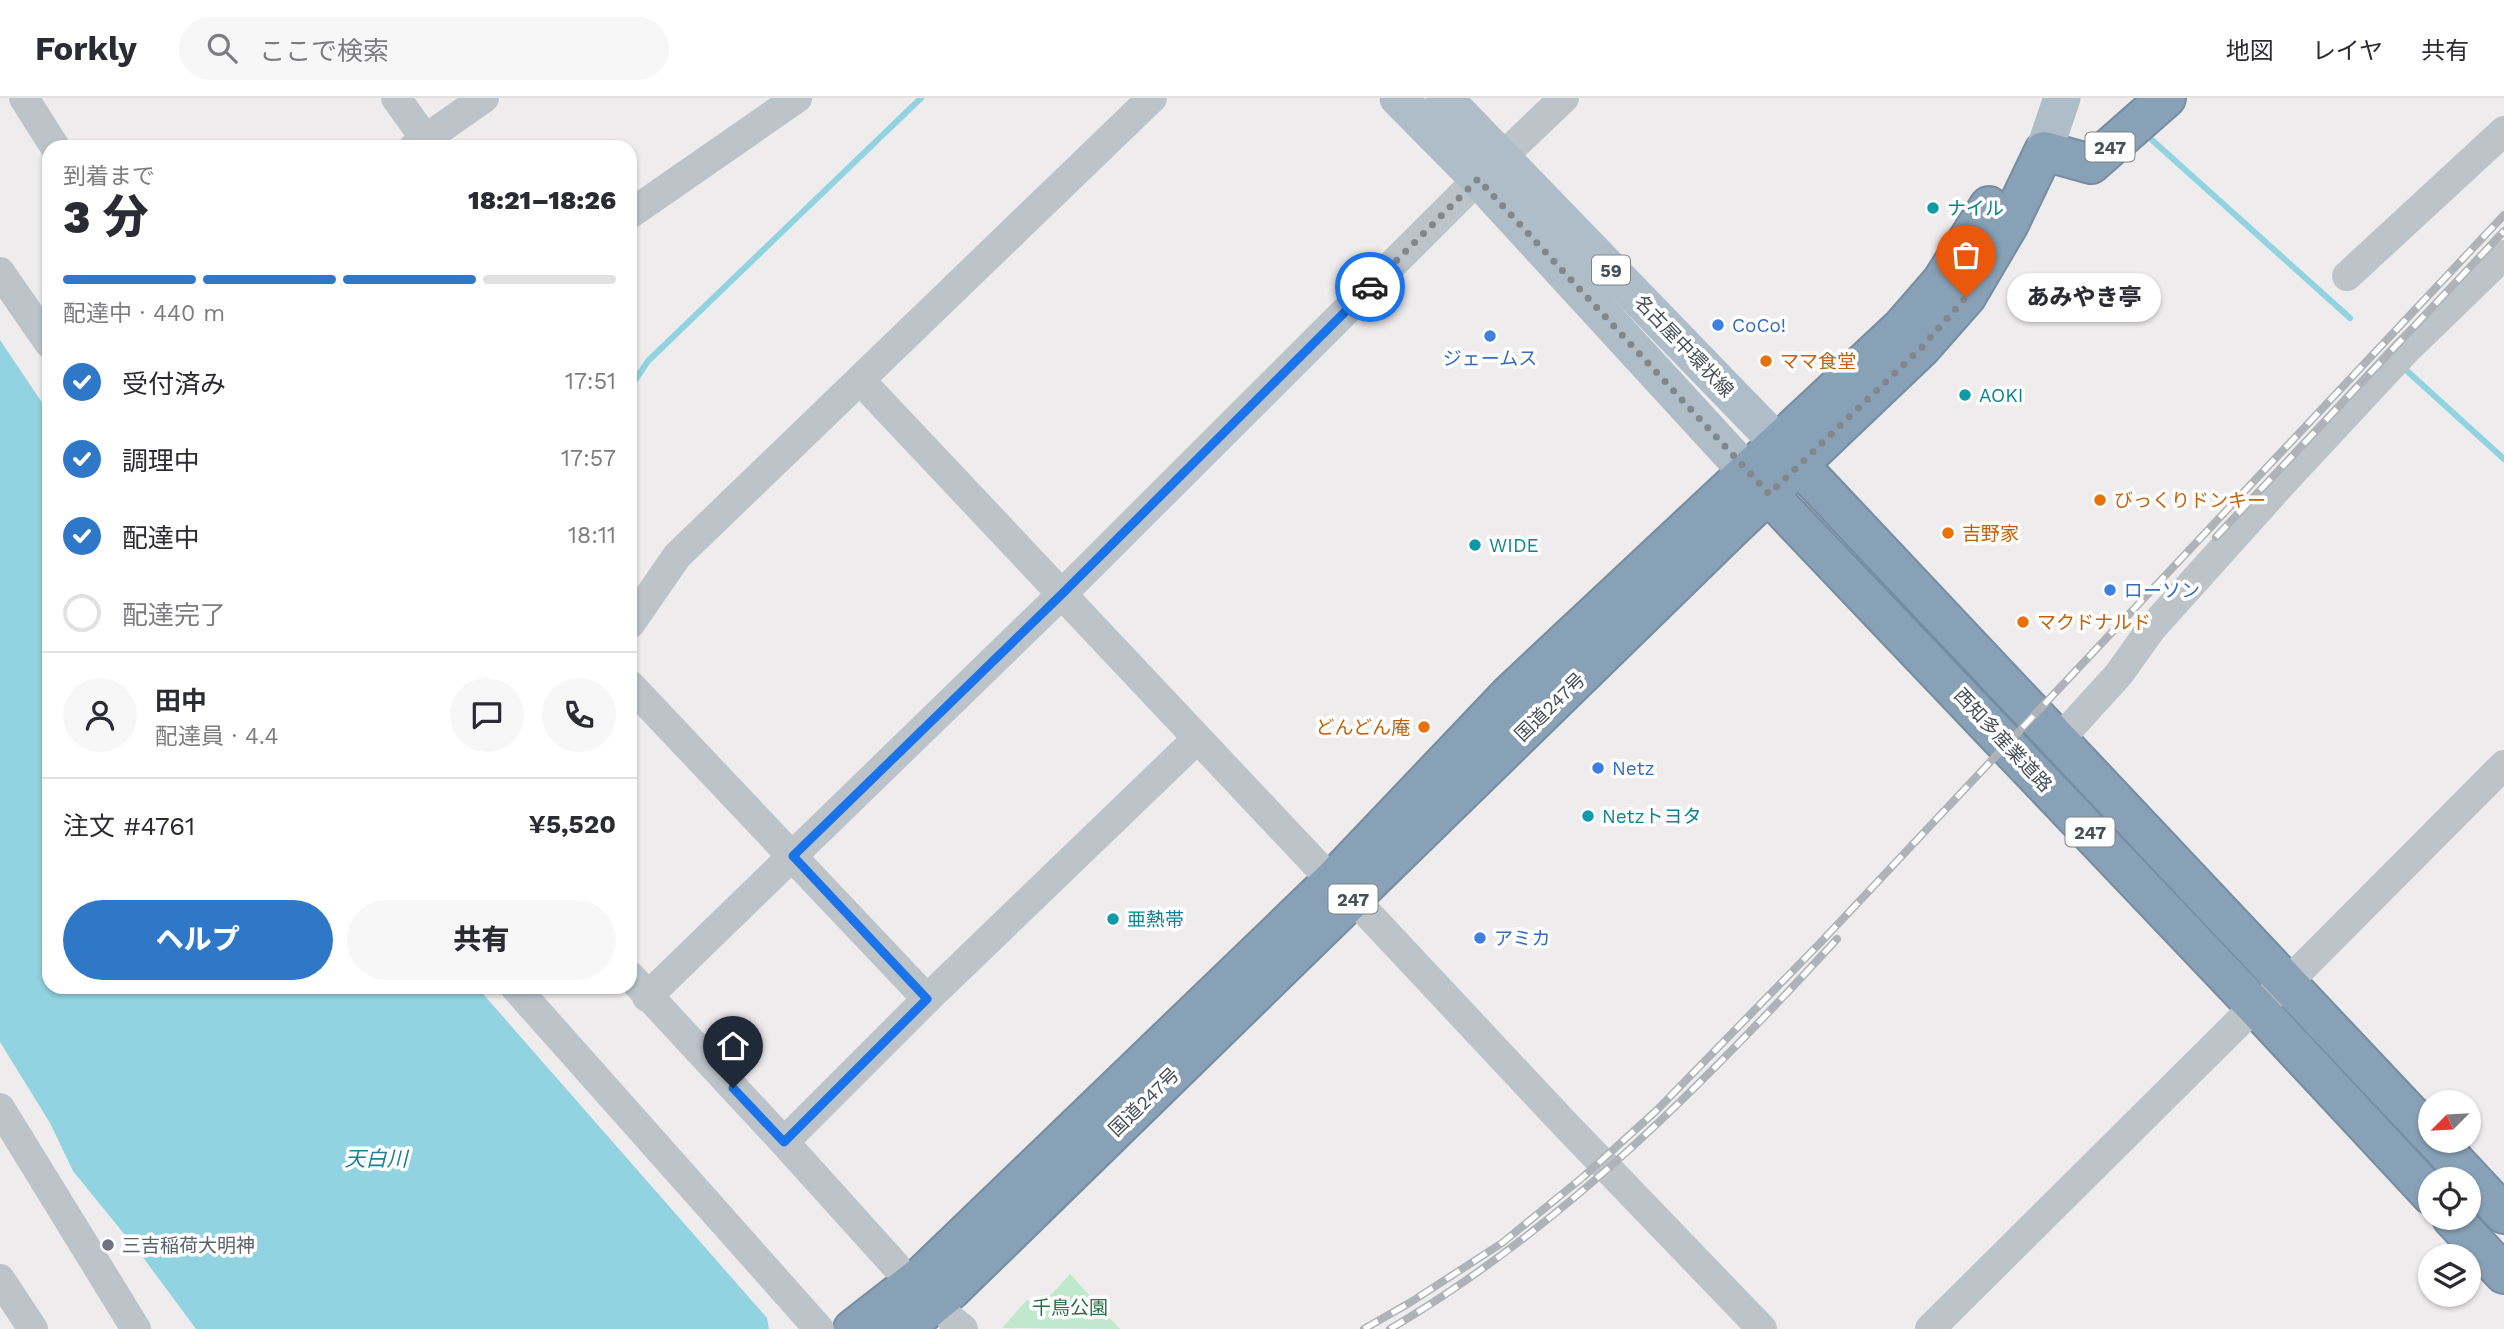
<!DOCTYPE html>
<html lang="ja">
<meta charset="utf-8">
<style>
body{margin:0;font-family:"Work Sans","Noto Sans JP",sans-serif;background:#f7f7f7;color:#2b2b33;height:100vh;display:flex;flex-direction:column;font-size:26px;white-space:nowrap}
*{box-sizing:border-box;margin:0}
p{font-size:23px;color:#7c7c81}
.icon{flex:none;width:38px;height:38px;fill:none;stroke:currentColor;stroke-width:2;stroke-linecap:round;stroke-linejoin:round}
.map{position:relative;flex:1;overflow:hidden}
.panel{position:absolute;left:42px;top:42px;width:595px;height:854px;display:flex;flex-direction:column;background:#fff;border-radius:21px;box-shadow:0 2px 5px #0004}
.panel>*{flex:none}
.needle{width:46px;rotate:246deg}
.controls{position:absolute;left:2418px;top:992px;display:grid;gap:14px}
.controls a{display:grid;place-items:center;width:63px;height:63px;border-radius:50%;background:#fff;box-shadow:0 2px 5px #0004;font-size:35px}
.pin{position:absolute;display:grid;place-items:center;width:60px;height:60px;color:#fff;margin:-72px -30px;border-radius:50% 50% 50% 0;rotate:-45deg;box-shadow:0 0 7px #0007}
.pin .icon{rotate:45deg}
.courier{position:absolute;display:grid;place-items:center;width:70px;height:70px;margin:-35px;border:5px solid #1a73e8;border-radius:50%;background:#fff;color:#222;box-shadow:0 2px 9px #0007}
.bubble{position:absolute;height:49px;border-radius:24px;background:#fff;box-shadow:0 2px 5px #0004;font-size:23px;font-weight:800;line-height:49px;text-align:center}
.summary em{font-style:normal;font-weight:800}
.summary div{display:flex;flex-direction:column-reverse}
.summary{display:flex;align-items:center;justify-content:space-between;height:119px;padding:0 21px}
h1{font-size:46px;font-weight:800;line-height:52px}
.bar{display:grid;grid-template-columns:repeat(4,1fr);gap:10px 7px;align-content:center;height:84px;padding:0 21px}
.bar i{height:9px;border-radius:5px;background:#e1e1e2}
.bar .selected{background:#2e78c7}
.bar p{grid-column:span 4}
.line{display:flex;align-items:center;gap:18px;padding:0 21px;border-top:2px solid #e1e1e2}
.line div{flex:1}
.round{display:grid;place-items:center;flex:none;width:74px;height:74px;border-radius:37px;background:#f7f7f7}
ol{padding:0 21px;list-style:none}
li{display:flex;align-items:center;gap:21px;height:77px}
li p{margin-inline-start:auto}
li .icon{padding:7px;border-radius:50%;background:#2e78c7;color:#fff;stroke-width:4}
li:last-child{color:#7c7c81}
li i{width:38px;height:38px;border:4px solid #e1e1e2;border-radius:50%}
.button{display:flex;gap:14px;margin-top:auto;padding:14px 21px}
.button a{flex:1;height:80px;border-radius:42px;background:#2e78c7;color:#fff;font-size:28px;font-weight:800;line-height:80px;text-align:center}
.button a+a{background:#f7f7f7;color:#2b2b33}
header{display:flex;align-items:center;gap:42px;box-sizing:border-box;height:98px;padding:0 35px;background:#fff;border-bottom:2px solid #e1e1e2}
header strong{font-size:33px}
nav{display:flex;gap:38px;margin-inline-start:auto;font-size:24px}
.search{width:490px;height:63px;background:#f7f7f7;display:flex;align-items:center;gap:18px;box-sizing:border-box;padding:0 24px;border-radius:38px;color:#7c7c81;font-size:26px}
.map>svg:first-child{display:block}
</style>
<header>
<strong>Forkly</strong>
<div class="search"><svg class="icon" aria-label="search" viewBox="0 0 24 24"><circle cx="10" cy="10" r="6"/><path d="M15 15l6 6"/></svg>ここで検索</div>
<nav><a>地図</a><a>レイヤ</a><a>共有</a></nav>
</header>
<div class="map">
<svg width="2504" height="1231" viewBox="0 0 2504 1231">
<rect width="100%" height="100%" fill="#efeced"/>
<!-- green -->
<polygon fill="#bfe8cd" points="1070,1176 1120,1231 1002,1230 1027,1202 1038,1211"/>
<!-- water -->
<polygon fill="#91d3e0" points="0,242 49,315 49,889 477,889 767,1220 769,1231 196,1231 142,1158 73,1073 50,1025 0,944"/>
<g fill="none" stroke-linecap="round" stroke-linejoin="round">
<!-- stream -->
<g stroke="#91d3e0" stroke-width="6">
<polyline points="2152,42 2350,220"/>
<polyline points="2406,272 2504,361"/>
<polyline points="630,290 648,263 921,0"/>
</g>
<!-- highway casing -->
<g stroke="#758ca1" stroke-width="42">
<g id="highway">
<polyline points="1782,349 2431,1038"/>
<polyline points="1750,377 2256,909 2431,1097"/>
<polyline points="2436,1043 2504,1116"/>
<polyline points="2452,1120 2504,1176"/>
<polyline points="853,1231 925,1175 1332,783 1511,595 1902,229 1942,183 1989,108"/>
<polyline points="903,1231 952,1191 1731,431 1922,249 1966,199 2009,126 2044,53 2091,66 2166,0"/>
</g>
</g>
<!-- minor -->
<g stroke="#bcc4ca" stroke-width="30">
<polyline points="24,0 55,49"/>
<polyline points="396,0 431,49"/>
<polyline points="414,49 484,0"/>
<polyline points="1502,59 1564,0"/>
<polyline points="630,116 797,0"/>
<polyline points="0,174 49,245"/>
<polyline points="2347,178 2504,33"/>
<polyline points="860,282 1332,783"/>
<polyline points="630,526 677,458 1152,0"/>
<polyline points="630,587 927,901"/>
<polyline points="2059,642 2119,576 2151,531 2285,382 2405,253 2504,157"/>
<polyline points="1354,801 1561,1022 1762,1231"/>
<polyline points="630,878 784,1044 895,1167"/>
<polyline points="515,889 819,1231"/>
<polyline points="647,899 1062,496 1478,81"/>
<polyline points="0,1010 136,1231"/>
<polyline points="784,1044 927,901 1197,641"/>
<polyline points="0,1181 33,1231"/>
<polyline points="952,1222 963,1231"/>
<polyline points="1930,1231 2241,922 2287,885 2504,667"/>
</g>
<!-- major -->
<g stroke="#afbdc8" stroke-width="37">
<polyline points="1398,0 1478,81 1746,373"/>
<polyline points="1444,0 1778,345"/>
<polyline points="2044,53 2062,0"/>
</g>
<!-- highway -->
<use href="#highway" stroke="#89a1b6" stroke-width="38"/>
<!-- rail casing -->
<g stroke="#afb2b6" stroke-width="8">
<g id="rail">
<polyline points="2216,439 2504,133"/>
<polyline points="1364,1231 1411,1204 1502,1145 1583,1079 1657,1012 1821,844 2504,117"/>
<path d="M1390 1231C1563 1129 1702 988 1837 841"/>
</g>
</g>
<!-- rail -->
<use href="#rail" stroke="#fff" stroke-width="5" stroke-dasharray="16" stroke-linecap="butt"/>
</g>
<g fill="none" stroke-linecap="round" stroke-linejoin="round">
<!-- done -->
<polyline stroke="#82878c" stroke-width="7" stroke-dasharray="0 12.6" points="1370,189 1478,81 1769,396 1922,249 1966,199"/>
<!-- route -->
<polyline stroke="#1a73e8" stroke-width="9" points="733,990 784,1044 927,901 793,758 1062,496 1370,189"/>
</g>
<!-- markers -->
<g fill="#0f9aa8" stroke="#fff" stroke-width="2.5">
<circle cx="1933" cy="110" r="7"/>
<circle cx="1965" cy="297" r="7"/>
<circle cx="1475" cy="447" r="7"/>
<circle cx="1588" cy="718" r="7"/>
<circle cx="1113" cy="821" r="7"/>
</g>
<g fill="#3f7fe0" stroke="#fff" stroke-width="2.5">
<circle cx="1718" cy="227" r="7"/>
<circle cx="1490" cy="238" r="7"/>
<circle cx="2110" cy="492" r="7"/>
<circle cx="1598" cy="670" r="7"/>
<circle cx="1480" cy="840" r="7"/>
</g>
<g fill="#e8710a" stroke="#fff" stroke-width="2.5">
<circle cx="1766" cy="263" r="7"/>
<circle cx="2100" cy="402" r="7"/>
<circle cx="1948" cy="435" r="7"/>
<circle cx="2023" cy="524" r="7"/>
<circle cx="1424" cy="629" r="7"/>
</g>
<circle fill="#6b7280" stroke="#fff" stroke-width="2.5" cx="108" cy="1147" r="7"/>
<g text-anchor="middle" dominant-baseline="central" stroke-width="7" stroke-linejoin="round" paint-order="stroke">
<!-- shield labels -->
<g fill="#fff" stroke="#7e8489" stroke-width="2">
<rect x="2085.5" y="34.5" width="49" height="29" rx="5"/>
<rect x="1592" y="157.5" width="38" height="29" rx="5"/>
<rect x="2065.5" y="719.5" width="49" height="29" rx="5"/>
<rect x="1328.5" y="786.5" width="49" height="29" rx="5"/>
</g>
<g font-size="18" font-weight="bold" fill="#475057">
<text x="2110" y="49">247</text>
<text x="1611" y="172">59</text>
<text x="2090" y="734">247</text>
<text x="1353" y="801">247</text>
</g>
<!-- culture labels -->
<g font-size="19" fill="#0d838f" stroke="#fff" text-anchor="start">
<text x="1947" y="110">ナイル</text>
<text x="1979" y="297">AOKI</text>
<text x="1489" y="447">WIDE</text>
<text x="1602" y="718">Netzトヨタ</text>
<text x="1127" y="821">亜熱帯</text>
</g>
<!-- shop labels -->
<g font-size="19" fill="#366cbe" stroke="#fff" text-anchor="start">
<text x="1732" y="227">CoCo!</text>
<text x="1490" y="260" text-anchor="middle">ジェームス</text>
<text x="2124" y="492">ローソン</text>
<text x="1612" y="670">Netz</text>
<text x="1494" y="840">アミカ</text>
</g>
<!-- street labels -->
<g font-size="19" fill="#475057" stroke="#fff">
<text transform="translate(1684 248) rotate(46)">名古屋中環状線</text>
<text transform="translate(1550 609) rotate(-44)">国道247号</text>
<text transform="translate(2003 642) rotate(47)">西知多産業道路</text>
<text transform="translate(1144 1004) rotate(-44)">国道247号</text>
</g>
<!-- food labels -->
<g font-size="19" fill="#c56008" stroke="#fff" text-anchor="start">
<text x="1780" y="263">ママ食堂</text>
<text x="2114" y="402">びっくりドンキー</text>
<text x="1962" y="435">吉野家</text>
<text x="2037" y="524">マクドナルド</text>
<text x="1410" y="629" text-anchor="end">どんどん庵</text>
</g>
<!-- worship labels -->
<g font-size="19" fill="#5b616d" stroke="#fff" text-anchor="start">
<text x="122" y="1147">三吉稲荷大明神</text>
</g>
<!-- park labels -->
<g font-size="19" fill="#216f45" stroke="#fff">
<text x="1070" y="1209">千鳥公園</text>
</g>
<!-- water labels -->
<g font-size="21" font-style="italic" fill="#1d8195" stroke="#fff">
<text x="376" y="1060">天白川</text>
</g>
</g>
</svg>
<div class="controls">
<a><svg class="needle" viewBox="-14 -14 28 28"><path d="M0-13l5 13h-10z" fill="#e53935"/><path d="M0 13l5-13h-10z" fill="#7c7c81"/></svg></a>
<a><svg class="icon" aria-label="locate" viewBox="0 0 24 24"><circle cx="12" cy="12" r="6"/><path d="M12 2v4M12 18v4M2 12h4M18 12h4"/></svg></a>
<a><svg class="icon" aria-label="layers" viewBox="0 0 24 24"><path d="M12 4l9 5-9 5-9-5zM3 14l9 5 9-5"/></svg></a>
</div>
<div class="pin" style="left:1966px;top:199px;background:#ea580c"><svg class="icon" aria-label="bag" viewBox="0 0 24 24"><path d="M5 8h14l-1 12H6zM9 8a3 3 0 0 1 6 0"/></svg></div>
<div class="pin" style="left:733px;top:990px;background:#1f2937"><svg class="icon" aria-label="home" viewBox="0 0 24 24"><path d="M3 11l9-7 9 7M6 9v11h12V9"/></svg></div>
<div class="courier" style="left:1370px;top:189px"><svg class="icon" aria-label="car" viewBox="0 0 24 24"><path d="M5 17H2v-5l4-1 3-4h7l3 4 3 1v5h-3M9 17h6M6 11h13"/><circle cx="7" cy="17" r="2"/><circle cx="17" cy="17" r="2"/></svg></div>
<div class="bubble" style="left:2007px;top:175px;width:154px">あみやき亭</div>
<section class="panel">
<div class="summary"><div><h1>3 分</h1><p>到着まで</p></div><em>18:21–18:26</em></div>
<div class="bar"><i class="selected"></i><i class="selected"></i><i class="selected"></i><i></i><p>配達中 · 440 m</p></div>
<ol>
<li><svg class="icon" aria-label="check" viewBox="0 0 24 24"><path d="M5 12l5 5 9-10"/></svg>受付済み<p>17:51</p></li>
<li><svg class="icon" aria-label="check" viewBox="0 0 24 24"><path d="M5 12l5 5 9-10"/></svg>調理中<p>17:57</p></li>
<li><svg class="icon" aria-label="check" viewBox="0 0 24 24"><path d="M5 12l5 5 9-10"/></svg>配達中<p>18:11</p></li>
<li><i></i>配達完了</li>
</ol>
<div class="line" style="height:126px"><a class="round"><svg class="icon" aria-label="person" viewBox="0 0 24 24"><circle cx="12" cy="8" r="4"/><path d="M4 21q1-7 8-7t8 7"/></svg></a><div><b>田中</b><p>配達員 · 4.4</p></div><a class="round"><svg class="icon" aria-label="chat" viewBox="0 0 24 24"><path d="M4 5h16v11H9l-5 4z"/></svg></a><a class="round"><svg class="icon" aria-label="phone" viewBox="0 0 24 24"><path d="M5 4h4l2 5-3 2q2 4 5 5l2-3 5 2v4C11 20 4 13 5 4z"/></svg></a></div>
<div class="line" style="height:91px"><div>注文 #4761</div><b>¥5,520</b></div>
<div class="button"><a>ヘルプ</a><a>共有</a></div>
</section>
</div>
